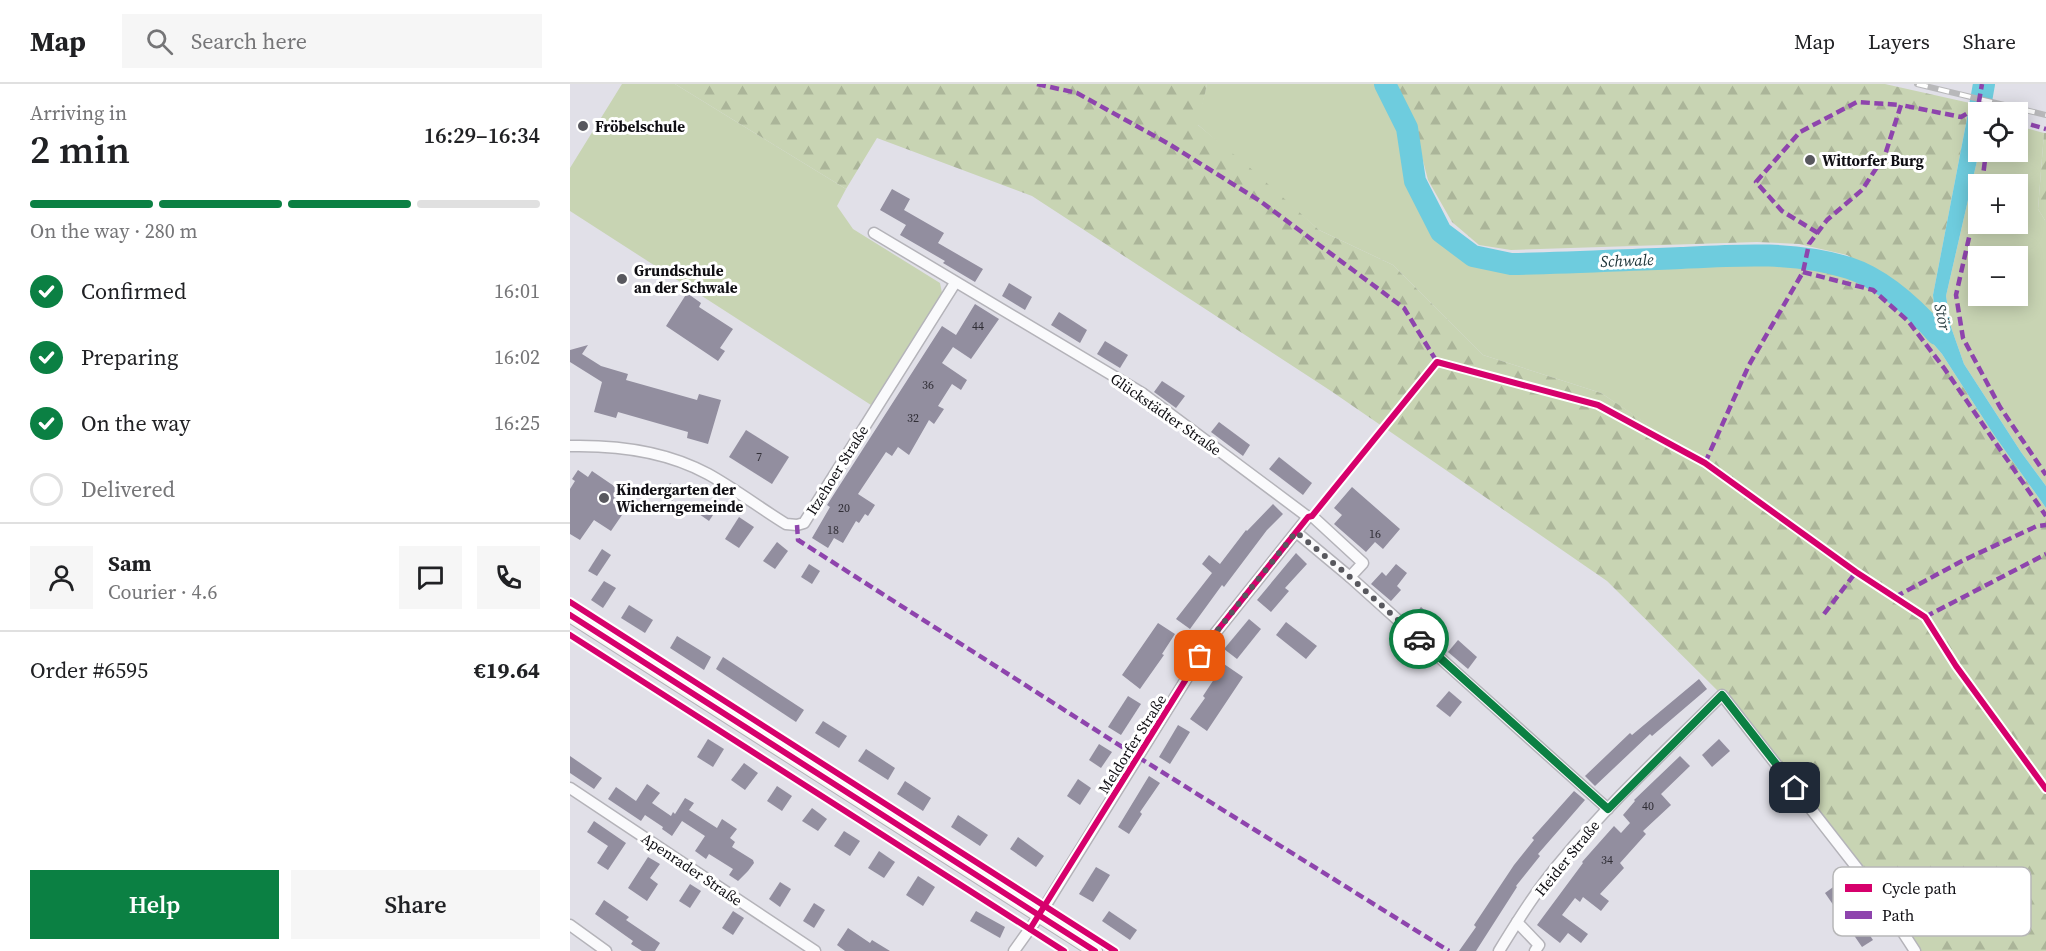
<!DOCTYPE html>
<meta charset="utf-8">
<style>
body{margin:0;font-family:"Source Serif 4",serif;background:#f6f6f6;color:#202124;height:100vh;display:flex;flex-direction:column;font-size:22px;white-space:nowrap}
*{box-sizing:border-box;margin:0}
p{font-size:20px;color:#757577}
.icon{flex:none;width:33px;height:33px;fill:none;stroke:currentColor;stroke-width:2;stroke-linecap:round;stroke-linejoin:round}
.map{position:relative;flex:1;overflow:hidden}
.drawer{display:flex;flex-direction:column;background:#fff;width:570px}
.drawer>*{flex:none}
.tools{position:absolute;left:1398px;top:18px;display:grid;gap:12px}
.tools a{display:grid;place-items:center;width:60px;height:60px;border-radius:0px;background:#fff;box-shadow:0 3px 15px #0003;font-size:30px}
.pin{position:absolute;display:grid;place-items:center;width:51px;height:51px;color:#fff;margin:-26px;border-radius:12px;box-shadow:0 3px 9px #0006}
.courier{position:absolute;display:grid;place-items:center;width:60px;height:60px;margin:-30px;border:4px solid #0b8043;border-radius:50%;background:#fff;color:#222;box-shadow:0 2px 8px #0007}
.head em{font-style:normal;font-weight:600}
.head div{display:flex;flex-direction:column-reverse}
.head{display:flex;align-items:center;justify-content:space-between;height:102px;padding:0 30px}
h1{font-size:39px;font-weight:600;line-height:45px}
.bar{display:grid;grid-template-columns:repeat(4,1fr);gap:9px 6px;align-content:center;height:72px;padding:0 30px}
.bar i{height:8px;border-radius:4px;background:#e0e0e0}
.bar .on{background:#0b8043}
.bar p{grid-column:span 4}
.line{display:flex;align-items:center;gap:15px;padding:0 30px;border-top:2px solid #e0e0e0}
.line div{flex:1}
.round{display:grid;place-items:center;flex:none;width:63px;height:63px;border-radius:0px;background:#f6f6f6}
ol{padding:0 30px;list-style:none}
li{display:flex;align-items:center;gap:18px;height:66px}
li p{margin-inline-start:auto}
li .icon{padding:6px;border-radius:50%;background:#0b8043;color:#fff;stroke-width:4}
li:last-child{color:#757577}
li i{width:33px;height:33px;border:3px solid #e0e0e0;border-radius:50%}
.action{display:flex;gap:12px;margin-top:auto;padding:12px 30px}
.action a{flex:1;height:69px;border-radius:0px;background:#0b8043;color:#fff;font-size:24px;font-weight:600;line-height:69px;text-align:center}
.action a+a{background:#f6f6f6;color:#202124}
header{display:flex;align-items:center;gap:36px;box-sizing:border-box;height:84px;padding:0 30px;background:#fff;border-bottom:2px solid #e0e0e0}
header strong{font-size:28px}
nav{display:flex;gap:33px;margin-inline-start:auto;font-size:21px}
.search{width:420px;height:54px;background:#f6f6f6;display:flex;align-items:center;gap:15px;box-sizing:border-box;padding:0 21px;border-radius:0px;color:#757577;font-size:22px}
main{display:flex;flex:1;min-height:0}
.map>svg:first-child{display:block}
</style>
<header>
<strong>Map</strong>
<div class="search"><svg class="icon" aria-label="search" viewBox="0 0 24 24"><circle cx="10" cy="10" r="6"/><path d="M15 15l6 6"/></svg>Search here</div>
<nav><a>Map</a><a>Layers</a><a>Share</a></nav>
</header>
<main>
<section class="drawer">
<div class="head"><div><h1>2 min</h1><p>Arriving in</p></div><em>16:29–16:34</em></div>
<div class="bar"><i class="on"></i><i class="on"></i><i class="on"></i><i></i><p>On the way · 280 m</p></div>
<ol>
<li><svg class="icon" aria-label="check" viewBox="0 0 24 24"><path d="M5 12l5 5 9-10"/></svg>Confirmed<p>16:01</p></li>
<li><svg class="icon" aria-label="check" viewBox="0 0 24 24"><path d="M5 12l5 5 9-10"/></svg>Preparing<p>16:02</p></li>
<li><svg class="icon" aria-label="check" viewBox="0 0 24 24"><path d="M5 12l5 5 9-10"/></svg>On the way<p>16:25</p></li>
<li><i></i>Delivered</li>
</ol>
<div class="line" style="height:108px"><a class="round"><svg class="icon" aria-label="person" viewBox="0 0 24 24"><circle cx="12" cy="8" r="4"/><path d="M4 21q1-7 8-7t8 7"/></svg></a><div><b>Sam</b><p>Courier · 4.6</p></div><a class="round"><svg class="icon" aria-label="chat" viewBox="0 0 24 24"><path d="M4 5h16v11H9l-5 4z"/></svg></a><a class="round"><svg class="icon" aria-label="phone" viewBox="0 0 24 24"><path d="M5 4h4l2 5-3 2q2 4 5 5l2-3 5 2v4C11 20 4 13 5 4z"/></svg></a></div>
<div class="line" style="height:78px"><div>Order #6595</div><b>€19.64</b></div>
<div class="action"><a>Help</a><a>Share</a></div>
</section>
<div class="map">
<svg width="1476" height="867" viewBox="0 0 1476 867">
<defs>
<pattern id="forest-firs" width="22" height="20" patternUnits="userSpaceOnUse" patternTransform="scale(1.5)"><rect width="22" height="20" fill="#c8d4b3"/><path d="M5 1l3.5 6h-7zM16 11l3.5 6h-7z" fill="#abb599"/></pattern>
</defs>
<rect width="100%" height="100%" fill="#e1e0e8"/>
<!-- green -->
<g fill="#c8d4b3" fill-rule="evenodd">
<polygon points="52,0 105,0 276,105 267,122 283,145 370,199 372,209 301,321 0,127 0,84"/>
<polygon points="637,0 815,0 837,44 845,97 871,147 903,172 941,180 1183,171 1230,174 1235,182 1135,379 1031,309 913,271 823,181 749,146 627,40"/>
<path d="M1448 42 1474 49 1468 125 1476 138V402L1451 368 1394 280 1381 243 1376 212 1409 68H1448ZM1408 100H1448V140H1408ZM1408 172H1448V212H1408Z"/>
</g>
<!-- forest -->
<g fill="url(#forest-firs)">
<polygon points="105,0 637,0 628,41 678,82 749,146 823,181 913,271 1031,309 1135,378 1235,182 1270,189 1304,202 1341,234 1372,270 1424,351 1476,424 1476,867 1345,867 1152,611 1037,497 761,307 462,112 307,54 276,105"/>
<polygon points="824,0 1315,0 1400,19 1363,211 1365,233 1363,236 1359,234 1333,207 1313,192 1277,171 1229,160 1187,158 941,166 909,161 882,138 858,96 844,42"/>
<polygon points="1474,49 1476,49 1476,138 1468,125"/>
</g>
<!-- water -->
<polygon fill="#6eccde" points="1400,19 1419,24 1418,28 1408,28 1409,68 1376,212 1381,243 1394,280 1451,368 1476,402 1476,424 1424,351 1372,270 1341,234 1349,223 1363,236 1365,233 1363,211"/>
<g fill="none" stroke-linecap="round" stroke-linejoin="round">
<!-- river -->
<g stroke="#6eccde" stroke-width="22">
<path d="M815 0 837 44 845 97 871 148 903 172 941 180C998 179 1054 176 1111 174 1167 171 1225 167 1279 184 1313 195 1344 224 1367 250"/>
<polyline points="1409,28 1414,0"/>
</g>
</g>
<!-- building -->
<g fill="#928e9f">
<polygon points="322,105 340,115 334,126 374,149 368,159 413,185 405,198 373,179 375,177 330,151 336,141 310,126"/>
<polygon points="439,199 462,213 455,226 432,212"/>
<polygon points="117,209 131,219 129,223 163,245 150,264 155,267 148,277 96,242"/>
<polygon points="405,220 429,235 401,275 383,263 372,279 397,296 391,306 382,300 368,322 374,325 364,340 359,336 339,371 328,363 322,372 316,368 288,410 305,421 298,432 295,430 289,439 286,437 273,459 264,454 258,464 242,454 260,423 257,421 372,242 386,251"/>
<polygon points="489,228 517,246 510,259 481,241"/>
<polygon points="535,257 558,271 550,284 527,270"/>
<polygon points="18,261 12,270 31,282 58,290 56,296 127,316 129,310 151,316 138,360 117,354 118,348 48,328 46,334 24,328 32,298 0,278 0,266"/>
<polygon points="592,297 615,312 606,324 584,308"/>
<polygon points="649,338 680,361 673,372 641,348"/>
<polygon points="176,346 219,373 202,400 159,373"/>
<polygon points="709,373 742,399 733,411 699,385"/>
<polygon points="8,386 18,393 22,387 63,415 41,447 24,436 10,456 0,450 0,405 5,397 2,395"/>
<polygon points="100,399 110,406 100,420 90,412"/>
<polygon points="782,403 830,445 813,465 805,458 796,468 764,440 772,431 764,424"/>
<polygon points="137,418 147,425 139,437 129,430"/>
<polygon points="703,420 713,430 697,446 654,503 652,501 620,545 606,535 642,489 632,480 639,471 650,480 676,446 677,447"/>
<polygon points="169,433 184,443 169,464 155,455"/>
<polygon points="207,458 218,467 205,485 193,477"/>
<polygon points="32,465 41,471 27,492 18,487"/>
<polygon points="726,469 737,480 715,504 719,507 701,528 687,516"/>
<polygon points="239,480 250,487 242,500 231,493"/>
<polygon points="826,480 837,489 827,502 831,506 821,517 801,500 812,488 816,492"/>
<polygon points="34,497 46,504 33,524 21,516"/>
<polygon points="59,521 83,536 75,549 51,534"/>
<polygon points="851,523 870,540 861,551 841,535"/>
<polygon points="679,535 691,545 667,575 654,565"/>
<polygon points="716,538 747,562 736,575 706,551"/>
<polygon points="588,539 605,550 592,570 594,571 570,605 552,591"/>
<polygon points="107,552 141,573 134,586 100,564"/>
<polygon points="888,556 907,573 898,585 878,568"/>
<polygon points="153,573 234,626 226,638 146,585"/>
<polygon points="654,580 673,593 637,647 620,635 635,614 633,612"/>
<polygon points="1129,595 1137,605 1082,652 1080,650 1025,702 1015,692 1060,649 1062,651"/>
<polygon points="879,607 892,618 880,633 866,622"/>
<polygon points="558,612 571,620 551,651 538,643"/>
<polygon points="253,637 277,652 269,664 245,649"/>
<polygon points="608,641 620,648 600,680 589,673"/>
<polygon points="138,655 154,665 143,683 127,673"/>
<polygon points="1149,655 1160,667 1142,683 1132,671"/>
<polygon points="529,660 542,668 531,684 519,676"/>
<polygon points="296,665 325,684 318,696 288,677"/>
<polygon points="0,672 32,694 24,705 0,689"/>
<polygon points="1110,672 1120,682 1091,710 1101,721 1073,747 1076,750 1050,779 1054,784 1030,810 1039,817 1031,827 1013,813 1010,818 1005,814 992,831 1018,850 1011,859 998,849 990,859 967,841 1013,779 1012,778 1044,742 1051,749 1060,739 1053,731 1065,717 1064,716"/>
<polygon points="174,679 188,689 175,706 161,696"/>
<polygon points="579,692 590,699 570,728 572,730 559,750 548,743"/>
<polygon points="508,695 521,704 510,721 497,712"/>
<polygon points="335,697 361,714 353,727 327,710"/>
<polygon points="77,700 90,709 82,719 101,732 103,728 105,730 115,714 124,719 119,726 147,744 152,735 167,745 160,754 165,758 162,763 183,776 184,779 178,787 168,797 159,791 163,785 139,770 136,775 125,767 135,752 112,737 102,752 92,745 93,743 75,731 71,737 38,715 46,703 66,717"/>
<polygon points="207,702 222,712 212,727 197,717"/>
<polygon points="1004,707 1015,716 968,770 970,772 946,802 947,803 906,867 889,867 906,843 904,841 944,781 964,756 962,754"/>
<polygon points="242,724 257,735 248,747 232,737"/>
<polygon points="388,731 418,751 410,762 381,743"/>
<polygon points="24,737 56,759 38,786 27,779 38,762 17,748"/>
<polygon points="274,747 290,757 280,772 264,762"/>
<polygon points="448,753 474,772 466,783 440,765"/>
<polygon points="309,767 325,778 314,794 298,784"/>
<polygon points="78,773 90,780 80,794 88,800 77,817 58,804"/>
<polygon points="526,783 540,791 523,818 509,810"/>
<polygon points="348,792 365,803 353,822 336,811"/>
<polygon points="210,798 221,805 210,823 199,815"/>
<polygon points="120,800 131,807 120,824 109,817"/>
<polygon points="1266,801 1303,856 1292,863 1255,809"/>
<polygon points="34,816 59,833 56,836 90,859 85,867 72,867 61,860 63,857 25,830"/>
<polygon points="244,819 255,826 244,844 233,837"/>
<polygon points="163,827 174,834 163,851 152,844"/>
<polygon points="406,827 435,843 430,854 400,837"/>
<polygon points="539,827 567,846 560,856 532,837"/>
<polygon points="278,844 300,859 302,856 320,867 275,867 267,861"/>
</g>
<g fill="none" stroke-linecap="round" stroke-linejoin="round">
<!-- street casing -->
<g stroke="#b4b3b9" stroke-width="13">
<g id="street">
<polyline points="304,149 572,309 738,433"/>
<path d="M0 362C47 361 96 367 138 390 165 405 190 424 216 440L227 441 234 439 385 199"/>
<polyline points="780,493 1038,725"/>
<polyline points="0,704 245,867"/>
<polyline points="947,838 969,861 965,867"/>
<polyline points="0,841 36,867"/>
<polyline points="444,867 469,832 643,552 726,448 738,433 742,432 793,479 780,493 726,448"/>
<path d="M929 867C948 836 968 804 992 776 1041 717 1098 665 1152 611L1312 816 1345 867"/>
</g>
</g>
<!-- secondary casing -->
<g stroke="#b4b3b9" stroke-width="16">
<polyline id="secondary" points="0,531 525,867"/>
</g>
<!-- street -->
<use href="#street" stroke="#fafafc" stroke-width="10"/>
<!-- secondary -->
<use href="#secondary" stroke="#f7f4f4" stroke-width="14"/>
<!-- rail casing -->
<g stroke="#b8b8ba" stroke-width="6">
<polyline id="rail" points="1347,0 1476,31"/>
</g>
<!-- rail -->
<use href="#rail" stroke="#fff" stroke-width="4" stroke-dasharray="11" stroke-linecap="butt"/>
<!-- quiet -->
<g stroke="#8e44ad" stroke-width="4.5" stroke-dasharray="9 4.5" stroke-linecap="butt">
<polyline points="467,0 507,9 599,60 690,117 834,224 867,278"/>
<polyline points="1448,37 1476,45"/>
<polyline points="1412,100 1416,68"/>
<polyline points="1408,114 1386,211 1393,254 1430,323 1476,391"/>
<polyline points="1248,149 1212,127 1186,98 1230,48 1287,18 1331,21"/>
<polyline points="1233,188 1303,206 1338,237 1374,284 1476,432"/>
<polyline points="1135,379 1179,281 1233,188 1239,160 1257,136 1292,106 1315,71 1331,21 1391,33 1408,23 1412,0"/>
<polyline points="227,441 228,456 568,673 879,867"/>
<polyline points="1325,513 1394,476 1467,442 1476,441"/>
<polyline points="1254,530 1286,488"/>
<polyline points="1355,533 1476,470"/>
</g>
<!-- cycleway casing -->
<g stroke="#fff" stroke-width="10">
<g id="cycleway">
<polyline points="0,518 545,867"/>
<polyline points="0,531 525,867"/>
<polyline points="0,551 494,867"/>
<polyline points="460,845 643,552 738,433 742,432 867,278 1028,321 1135,379 1286,488 1355,533 1386,582 1476,705"/>
</g>
</g>
<!-- cycleway -->
<use href="#cycleway" stroke="#d6006c" stroke-width="6"/>
</g>
<g fill="none" stroke-linecap="round" stroke-linejoin="round">
<!-- done -->
<polyline stroke="#58585e" stroke-width="6" stroke-dasharray="0 10.8" points="630,572 643,552 726,448 780,493 849,555"/>
<!-- route -->
<polyline stroke="#0b8043" stroke-width="8" points="849,555 1038,725 1152,611 1225,704"/>
</g>
<!-- markers -->
<g fill="#58585e" stroke="#fff" stroke-width="2">
<circle cx="13" cy="42" r="6"/>
<circle cx="1240" cy="76" r="6"/>
<circle cx="52" cy="195" r="6"/>
<circle cx="34" cy="414" r="6"/>
</g>
<g text-anchor="middle" dominant-baseline="central" stroke-width="6" stroke-linejoin="round" paint-order="stroke">
<!-- number labels -->
<g font-size="12" fill="#302e36">
<text x="408" y="242">44</text>
<text x="358" y="301">36</text>
<text x="343" y="334">32</text>
<text x="189" y="373">7</text>
<text x="274" y="424">20</text>
<text x="263" y="446">18</text>
<text x="805" y="450">16</text>
<text x="1078" y="722">40</text>
<text x="1037" y="776">34</text>
</g>
<!-- poi labels -->
<g font-size="15" font-weight="bold" fill="#0f0e13" stroke="#fff" text-anchor="start">
<text x="25" y="42">Fröbelschule</text>
<text x="1252" y="76">Wittorfer Burg</text>
<text x="64" y="186">Grundschule<tspan x="64" dy="17">an der Schwale</tspan></text>
<text x="46" y="405">Kindergarten der<tspan x="46" dy="17">Wicherngemeinde</tspan></text>
</g>
<!-- street labels -->
<g font-size="15" fill="#0f0e13" stroke="#fff">
<text transform="translate(596 330) rotate(35)">Glückstädter Straße</text>
<text transform="translate(267 386) rotate(-58)">Itzehoer Straße</text>
<text transform="translate(562 660) rotate(-58)">Meldorfer Straße</text>
<text transform="translate(997 774) rotate(-51)">Heider Straße</text>
<text transform="translate(122 785) rotate(34)">Apenrader Straße</text>
</g>
<!-- water labels -->
<g font-size="16" font-style="italic" fill="#20363a" stroke="#fff">
<text transform="translate(1057 176) rotate(-2)">Schwale</text>
<text transform="translate(1373 233) rotate(78)">Stör</text>
</g>
</g>
<!-- legend -->
<rect x="1263" y="783" width="198" height="69" rx="9" fill="#fff" stroke="#b7b7b8" stroke-width="1.5"/>
<rect x="1275" y="800" width="27" height="8" fill="#d6006c"/>
<rect x="1275" y="827" width="27" height="8" fill="#8e44ad"/>
<g font-size="16" fill="#0f0e13">
<text x="1312" y="810">Cycle path</text>
<text x="1312" y="837">Path</text>
</g>
</svg>
<div class="tools">
<a><svg class="icon" aria-label="locate" viewBox="0 0 24 24"><circle cx="12" cy="12" r="6"/><path d="M12 2v4M12 18v4M2 12h4M18 12h4"/></svg></a>
<a>+</a>
<a>−</a>
</div>
<div class="pin" style="left:630px;top:572px;background:#ea580c"><svg class="icon" aria-label="bag" viewBox="0 0 24 24"><path d="M5 8h14l-1 12H6zM9 8a3 3 0 0 1 6 0"/></svg></div>
<div class="pin" style="left:1225px;top:704px;background:#1f2937"><svg class="icon" aria-label="home" viewBox="0 0 24 24"><path d="M3 11l9-7 9 7M6 9v11h12V9"/></svg></div>
<div class="courier" style="left:849px;top:555px"><svg class="icon" aria-label="car" viewBox="0 0 24 24"><path d="M5 17H2v-5l4-1 3-4h7l3 4 3 1v5h-3M9 17h6M6 11h13"/><circle cx="7" cy="17" r="2"/><circle cx="17" cy="17" r="2"/></svg></div>
</div>
</main>
